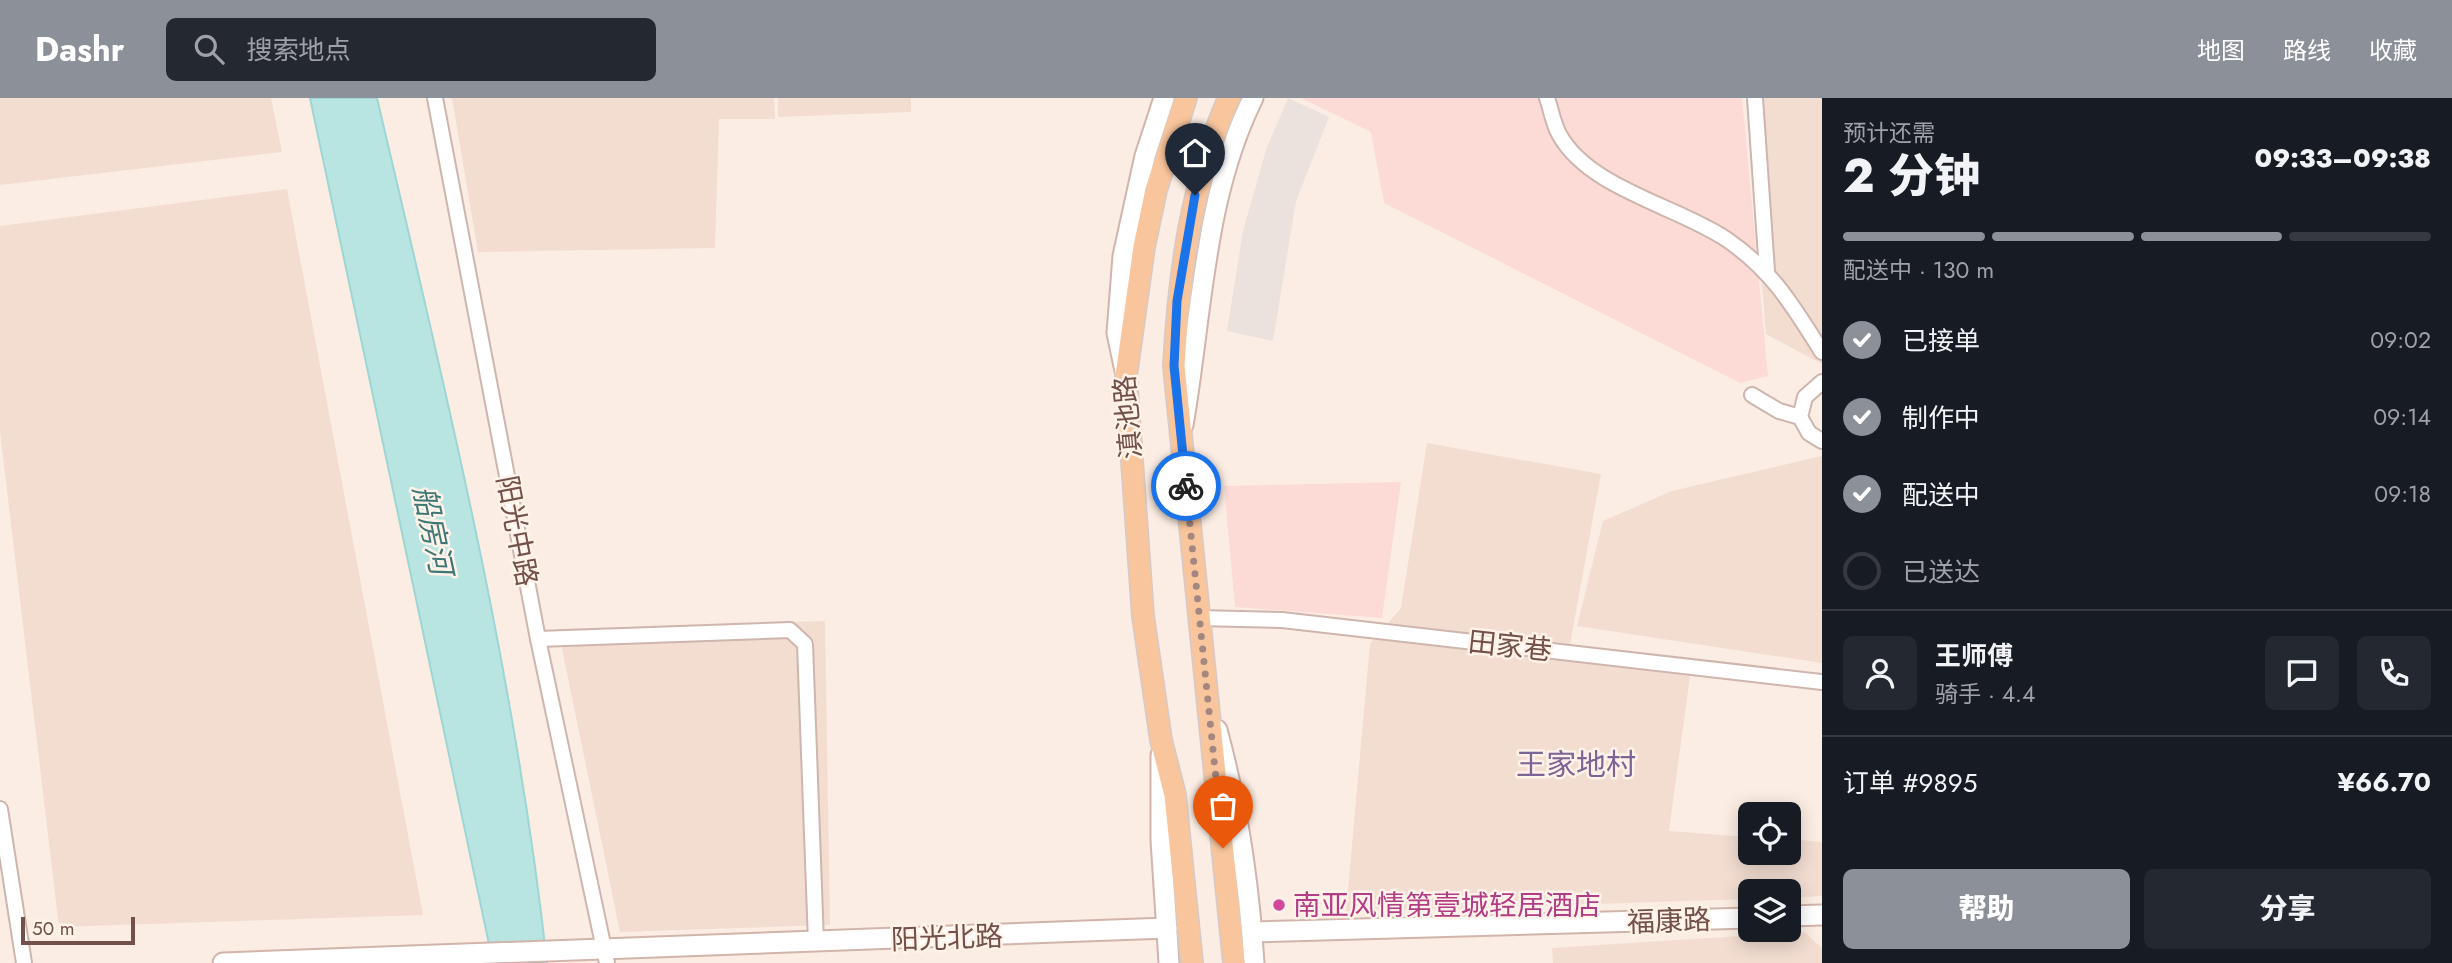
<!DOCTYPE html>
<html lang="zh">
<meta charset="utf-8">
<style>
body{margin:0;font-family:Jost,"Noto Sans SC",sans-serif;background:#242831;color:#f1f3f6;height:100vh;display:flex;flex-direction:column;font-size:26px;white-space:nowrap}
*{box-sizing:border-box;margin:0}
p{font-size:23px;color:#9ea1a6}
.icon{flex:none;width:38px;height:38px;fill:none;stroke:currentColor;stroke-width:2;stroke-linecap:round;stroke-linejoin:round}
.map{position:relative;flex:1;overflow:hidden}
.panel{display:flex;flex-direction:column;background:#171b24;width:630px}
.panel>*{flex:none}
.tools{position:absolute;left:1738px;top:704px;display:grid;gap:14px}
.tools a{display:grid;place-items:center;width:63px;height:63px;border-radius:10px;background:#171b24;box-shadow:0 4px 18px #0003;font-size:35px}
.scale{position:absolute;left:21px;bottom:18px;width:114px;box-sizing:border-box;padding-left:7px;border:4px solid #73504a;border-top:0;font-size:19px;line-height:24px;white-space:nowrap;color:#73504a;-webkit-text-stroke:5px #fff2e8;paint-order:stroke}
.pin{position:absolute;display:grid;place-items:center;width:60px;height:60px;color:#fff;margin:-72px -30px;border-radius:50% 50% 50% 0;rotate:-45deg;box-shadow:0 0 7px #0007}
.pin .icon{rotate:45deg}
.courier{position:absolute;display:grid;place-items:center;width:70px;height:70px;margin:-35px;border:5px solid #1a73e8;border-radius:50%;background:#fff;color:#222;box-shadow:0 2px 9px #0007}
.headline em{font-style:normal;font-weight:800}
.headline div{display:flex;flex-direction:column-reverse}
.headline{display:flex;align-items:center;justify-content:space-between;height:119px;padding:0 21px}
h1{font-size:46px;font-weight:800;line-height:52px}
.bar{display:grid;grid-template-columns:repeat(4,1fr);gap:10px 7px;align-content:center;height:84px;padding:0 21px}
.bar i{height:9px;border-radius:5px;background:#363941}
.bar .selected{background:#8c9099}
.bar p{grid-column:span 4}
.line{display:flex;align-items:center;gap:18px;padding:0 21px;border-top:2px solid #363941}
.line div{flex:1}
.round{display:grid;place-items:center;flex:none;width:74px;height:74px;border-radius:10px;background:#242831}
ol{padding:0 21px;list-style:none}
li{display:flex;align-items:center;gap:21px;height:77px}
li p{margin-inline-start:auto}
li .icon{padding:7px;border-radius:50%;background:#8c9099;color:#fff;stroke-width:4}
li:last-child{color:#9ea1a6}
li i{width:38px;height:38px;border:4px solid #363941;border-radius:50%}
.button{display:flex;gap:14px;margin-top:auto;padding:14px 21px}
.button a{flex:1;height:80px;border-radius:10px;background:#8c9099;color:#fff;font-size:28px;font-weight:800;line-height:80px;text-align:center}
.button a+a{background:#242831;color:#f1f3f6}
header{display:flex;align-items:center;gap:42px;box-sizing:border-box;height:98px;padding:0 35px;background:#8c9099;color:#fff}
header strong{font-size:33px}
nav{display:flex;gap:38px;margin-inline-start:auto;font-size:24px}
.search{width:490px;height:63px;background:#242831;display:flex;align-items:center;gap:18px;box-sizing:border-box;padding:0 24px;border-radius:10px;color:#9ea1a6;font-size:26px}
main{display:flex;flex:1;min-height:0}
.map>svg:first-child{display:block}
</style>
<header>
<strong>Dashr</strong>
<div class="search"><svg class="icon" aria-label="search" viewBox="0 0 24 24"><circle cx="10" cy="10" r="6"/><path d="M15 15l6 6"/></svg>搜索地点</div>
<nav><a>地图</a><a>路线</a><a>收藏</a></nav>
</header>
<main>
<div class="map">
<svg width="1822" height="865" viewBox="0 0 1822 865">
<rect width="100%" height="100%" fill="#fbede3"/>
<!-- residential -->
<g fill="#f3ddd1">
<polygon points="0,0 271,0 282,54 0,87"/>
<polygon points="452,0 774,0 775,21 719,21 715,150 478,154"/>
<polygon points="778,0 911,0 911,14 778,19"/>
<polygon points="1747,0 1822,0 1822,266 1766,236"/>
<polygon points="287,91 423,817 59,829 0,334 0,128"/>
<polygon points="1427,345 1601,376 1567,563 1690,578 1669,733 1750,739 1750,754 1788,754 1789,741 1822,744 1822,798 1789,800 1788,793 1750,793 1750,801 1346,814 1370,546 1401,510"/>
<polygon points="1822,358 1822,565 1577,528 1603,423 1672,393"/>
<polygon points="825,523 830,827 620,834 558,531"/>
<polygon points="1804,834 1822,850 1822,865 1553,865 1552,850"/>
</g>
<!-- commercial -->
<g fill="#fcdbd6">
<polygon points="1301,0 1742,0 1768,278 1740,285 1384,105 1371,34"/>
<polygon points="1401,384 1382,520 1235,509 1224,388"/>
</g>
<!-- industrial -->
<polygon fill="#ebe1dd" points="1288,0 1329,19 1296,103 1273,243 1227,233 1243,133 1266,52"/>
<!-- water -->
<path fill="#b8e4e2" stroke="#9ed6d4" stroke-width="2" d="M310 0H377C444 286 515 573 547 865H493Z"/>
<g fill="none" stroke-linecap="round" stroke-linejoin="round">
<!-- street casing -->
<g stroke="#ceb5ad" stroke-width="18">
<g id="street">
<polyline points="435,0 538,541 607,865"/>
<path d="M1547 0C1551 11 1553 25 1559 36 1588 90 1677 108 1726 141 1772 172 1793 208 1822 254"/>
<polyline points="1755,0 1767,173"/>
<polyline points="1822,284 1805,299 1800,319 1809,335 1822,343"/>
<polyline points="1752,297 1779,313 1800,319"/>
<polyline points="1198,520 1282,522 1822,584"/>
<polyline points="538,541 790,532 805,546 816,844"/>
<polyline points="0,711 24,865"/>
</g>
</g>
<!-- secondary casing -->
<g stroke="#d1b4aa" stroke-width="23">
<g id="secondary">
<polyline points="1125,273 1117,235 1123,158 1145,58 1164,0"/>
<path d="M1183 327C1202 218 1203 101 1253 0"/>
<path d="M1217 632C1238 709 1249 785 1254 865"/>
<polyline points="1161,657 1161,742 1169,865"/>
<polyline points="1788,818 1822,817"/>
<polyline points="1252,834 1750,820"/>
<polyline points="223,865 1167,830"/>
</g>
</g>
<!-- primary casing -->
<g stroke="#d5cac9" stroke-width="24">
<g id="primary">
<polyline points="1186,0 1156,92 1144,149 1126,278 1143,518 1161,642 1175,697 1192,865"/>
<path d="M1229 0C1191 85 1179 175 1174 268L1234 865"/>
</g>
</g>
<!-- street -->
<use href="#street" stroke="#fff" stroke-width="14"/>
<!-- secondary -->
<use href="#secondary" stroke="#fff" stroke-width="19"/>
<!-- primary -->
<use href="#primary" stroke="#f9c59c" stroke-width="21"/>
</g>
<g fill="none" stroke-linecap="round" stroke-linejoin="round">
<!-- done -->
<polyline stroke="#a38780" stroke-width="7" stroke-dasharray="0 12.6" points="1186,388 1223,750"/>
<!-- route -->
<polyline stroke="#1a73e8" stroke-width="9" points="1186,388 1174,268 1177,203 1195,97"/>
</g>
<!-- markers -->
<circle fill="#d1479c" stroke="#fff2e8" stroke-width="2.5" cx="1279" cy="807" r="7"/>
<g text-anchor="middle" dominant-baseline="central" stroke-width="5" stroke-linejoin="round" paint-order="stroke">
<!-- street labels -->
<g font-size="28" fill="#73504a" stroke="#fff2e8">
<text transform="translate(1128 319) rotate(-95)">滇池路</text>
<text transform="translate(517 433) rotate(79)">阳光中路</text>
<text transform="translate(1510 548) rotate(6)">田家巷</text>
<text transform="translate(1669 823) rotate(-2)">福康路</text>
<text transform="translate(947 840) rotate(-2)">阳光北路</text>
</g>
<!-- hotel labels -->
<g font-size="28" fill="#b23c85" stroke="#fff2e8" text-anchor="start">
<text x="1293" y="807">南亚风情第壹城轻居酒店</text>
</g>
<!-- water labels -->
<g font-size="30" font-style="italic" fill="#3e7876" stroke="#fff2e8">
<text transform="translate(433 432) rotate(78)">船房河</text>
</g>
<!-- neighbourhood labels -->
<g font-size="30" fill="#7c6596" stroke="#fff2e8">
<text x="1576" y="666">王家地村</text>
</g>
</g>
</svg>
<div class="tools">
<a><svg class="icon" aria-label="locate" viewBox="0 0 24 24"><circle cx="12" cy="12" r="6"/><path d="M12 2v4M12 18v4M2 12h4M18 12h4"/></svg></a>
<a><svg class="icon" aria-label="layers" viewBox="0 0 24 24"><path d="M12 4l9 5-9 5-9-5zM3 14l9 5 9-5"/></svg></a>
</div>
<div class="scale">50 m</div>
<div class="pin" style="left:1223px;top:750px;background:#ea580c"><svg class="icon" aria-label="bag" viewBox="0 0 24 24"><path d="M5 8h14l-1 12H6zM9 8a3 3 0 0 1 6 0"/></svg></div>
<div class="pin" style="left:1195px;top:97px;background:#1f2937"><svg class="icon" aria-label="home" viewBox="0 0 24 24"><path d="M3 11l9-7 9 7M6 9v11h12V9"/></svg></div>
<div class="courier" style="left:1186px;top:388px"><svg class="icon" aria-label="bike" viewBox="0 0 24 24"><circle cx="6" cy="16" r="4"/><circle cx="18" cy="16" r="4"/><path d="M6 16l4-8h5l3 8M10 8l3 8H6M13 5h3"/></svg></div>
</div>
<section class="panel">
<div class="headline"><div><h1>2 分钟</h1><p>预计还需</p></div><em>09:33–09:38</em></div>
<div class="bar"><i class="selected"></i><i class="selected"></i><i class="selected"></i><i></i><p>配送中 · 130 m</p></div>
<ol>
<li><svg class="icon" aria-label="check" viewBox="0 0 24 24"><path d="M5 12l5 5 9-10"/></svg>已接单<p>09:02</p></li>
<li><svg class="icon" aria-label="check" viewBox="0 0 24 24"><path d="M5 12l5 5 9-10"/></svg>制作中<p>09:14</p></li>
<li><svg class="icon" aria-label="check" viewBox="0 0 24 24"><path d="M5 12l5 5 9-10"/></svg>配送中<p>09:18</p></li>
<li><i></i>已送达</li>
</ol>
<div class="line" style="height:126px"><a class="round"><svg class="icon" aria-label="person" viewBox="0 0 24 24"><circle cx="12" cy="8" r="4"/><path d="M4 21q1-7 8-7t8 7"/></svg></a><div><b>王师傅</b><p>骑手 · 4.4</p></div><a class="round"><svg class="icon" aria-label="chat" viewBox="0 0 24 24"><path d="M4 5h16v11H9l-5 4z"/></svg></a><a class="round"><svg class="icon" aria-label="phone" viewBox="0 0 24 24"><path d="M5 4h4l2 5-3 2q2 4 5 5l2-3 5 2v4C11 20 4 13 5 4z"/></svg></a></div>
<div class="line" style="height:91px"><div>订单 #9895</div><b>¥66.70</b></div>
<div class="button"><a>帮助</a><a>分享</a></div>
</section>
</main>
